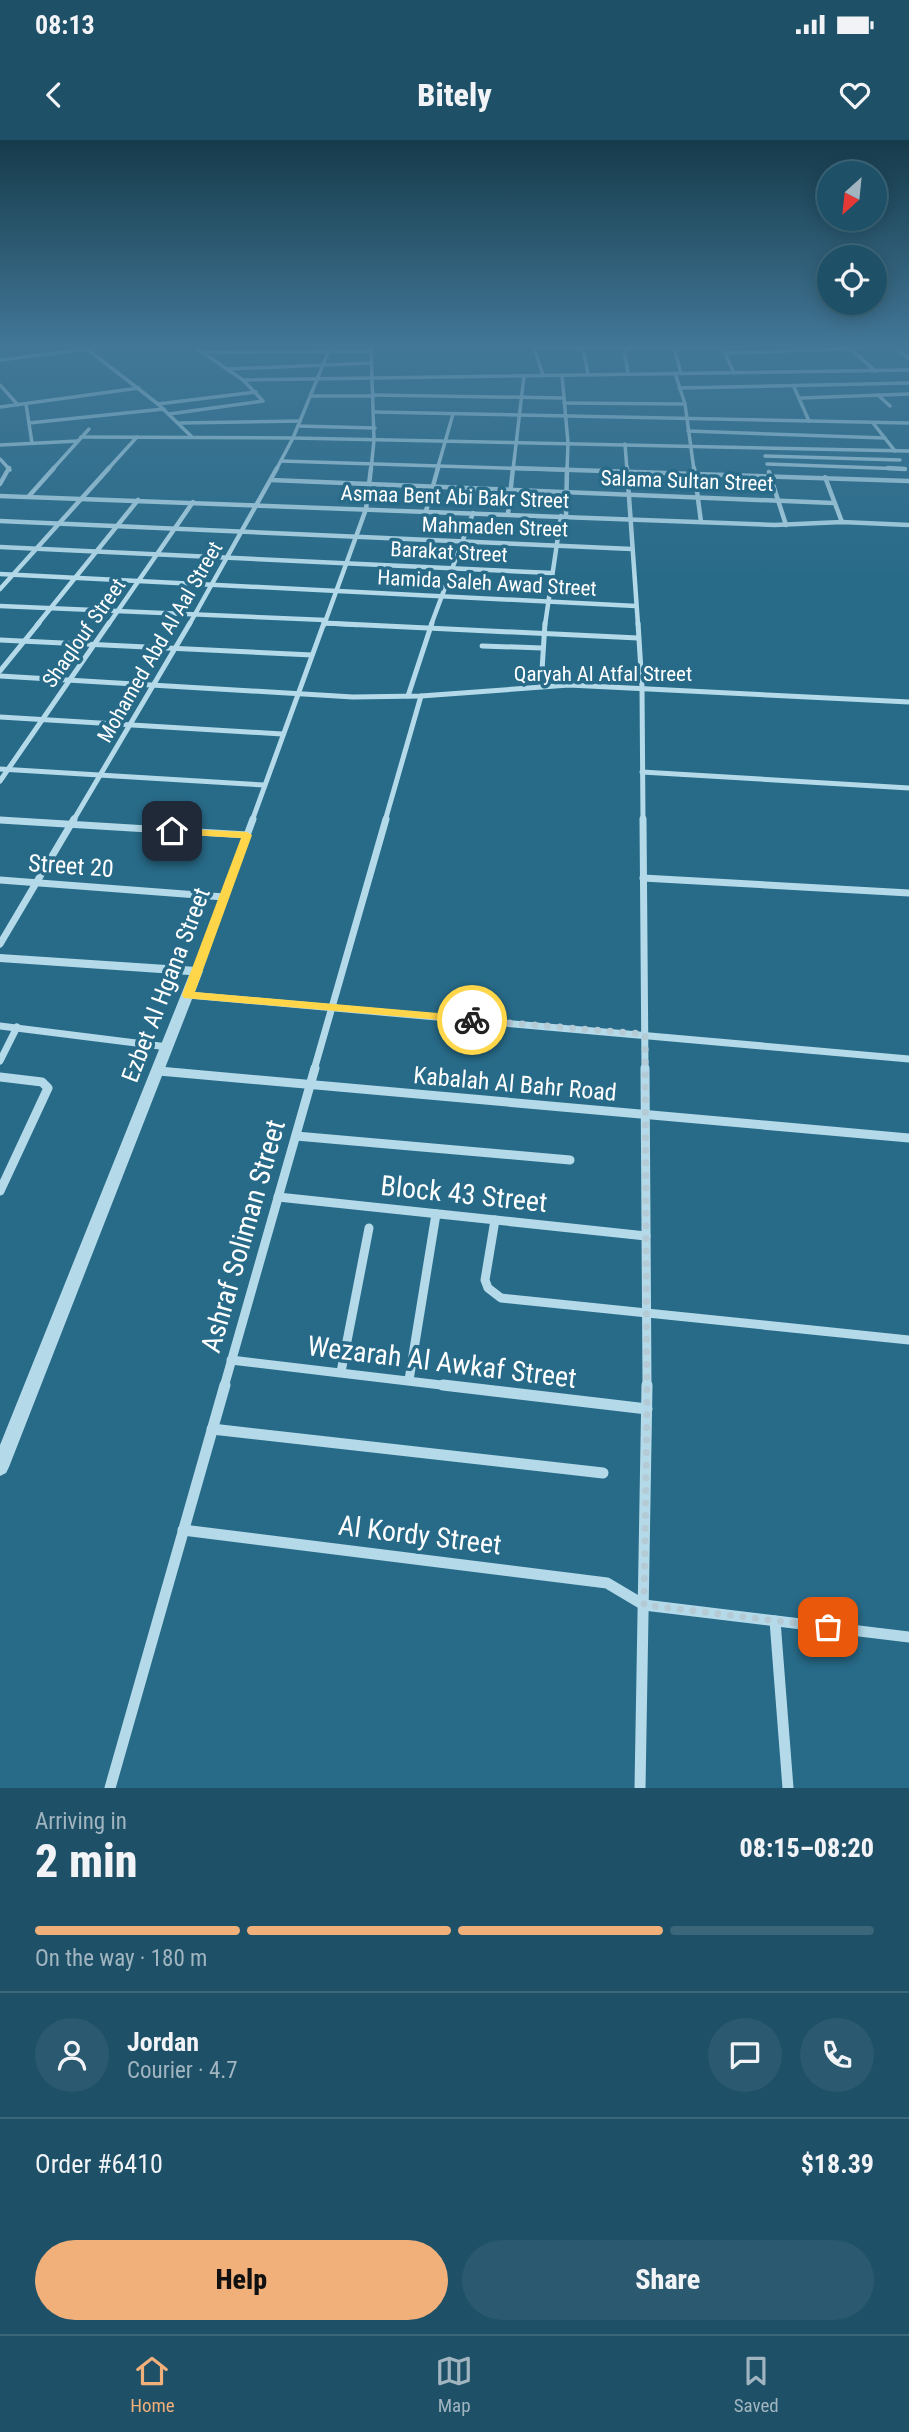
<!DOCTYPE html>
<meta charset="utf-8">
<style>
body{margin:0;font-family:"Roboto Condensed",sans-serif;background:#2b5a70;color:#f1f3f6;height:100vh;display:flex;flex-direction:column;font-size:26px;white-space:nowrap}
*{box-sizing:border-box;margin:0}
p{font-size:23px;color:#a1b5c0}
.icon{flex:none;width:38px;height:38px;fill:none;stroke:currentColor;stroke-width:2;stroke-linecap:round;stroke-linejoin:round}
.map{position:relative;height:1648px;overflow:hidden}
.drawer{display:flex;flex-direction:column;background:#1e5067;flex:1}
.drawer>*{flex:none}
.needle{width:46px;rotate:207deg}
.buttons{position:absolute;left:817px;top:21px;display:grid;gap:14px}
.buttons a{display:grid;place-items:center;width:70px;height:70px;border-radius:50%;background:#1e5067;box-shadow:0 4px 18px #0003,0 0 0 2px #3c677b;font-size:35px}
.pin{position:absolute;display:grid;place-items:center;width:60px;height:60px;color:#fff;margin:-30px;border-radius:14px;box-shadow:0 4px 10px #0006}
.courier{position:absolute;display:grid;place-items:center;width:70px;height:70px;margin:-35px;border:5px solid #ffd54a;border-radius:50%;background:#fff;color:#222;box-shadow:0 2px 9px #0007}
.summary em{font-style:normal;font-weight:800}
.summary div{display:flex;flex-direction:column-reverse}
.summary{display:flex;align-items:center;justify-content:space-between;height:119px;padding:0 35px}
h1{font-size:46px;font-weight:800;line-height:52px}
.bar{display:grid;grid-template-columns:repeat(4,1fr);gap:10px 7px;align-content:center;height:84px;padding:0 35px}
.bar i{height:9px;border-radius:5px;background:#3c677b}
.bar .current{background:#f1b07a}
.bar p{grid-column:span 4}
.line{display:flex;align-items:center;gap:18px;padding:0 35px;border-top:2px solid #3c677b}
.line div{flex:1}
.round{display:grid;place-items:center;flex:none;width:74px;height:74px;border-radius:37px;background:#2b5a70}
.button{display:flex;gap:14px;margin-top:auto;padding:14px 35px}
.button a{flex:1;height:80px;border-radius:42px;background:#f1b07a;color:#111;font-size:28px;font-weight:800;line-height:80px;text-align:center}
.button a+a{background:#2b5a70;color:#f1f3f6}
.status{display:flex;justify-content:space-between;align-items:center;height:49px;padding:0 35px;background:#1e5067;direction:ltr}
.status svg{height:19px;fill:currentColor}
header{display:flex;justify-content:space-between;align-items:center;height:91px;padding:0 35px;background:#1e5067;font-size:32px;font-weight:800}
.dock{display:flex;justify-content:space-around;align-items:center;height:98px;border-top:2px solid #3c677b;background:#1e5067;font-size:19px;color:#a1b5c0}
.dock a{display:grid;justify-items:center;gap:4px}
.dock .current{color:#f1b07a}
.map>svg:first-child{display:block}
</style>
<div class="status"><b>08:13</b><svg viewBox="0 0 49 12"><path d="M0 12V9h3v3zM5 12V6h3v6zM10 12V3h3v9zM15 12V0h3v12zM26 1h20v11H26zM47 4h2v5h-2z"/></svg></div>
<header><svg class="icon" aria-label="back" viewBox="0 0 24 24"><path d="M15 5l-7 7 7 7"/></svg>Bitely<svg class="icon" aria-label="heart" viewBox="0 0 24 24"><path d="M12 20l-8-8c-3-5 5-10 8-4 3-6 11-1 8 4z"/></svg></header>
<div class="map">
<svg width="909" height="1648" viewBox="0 0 909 1648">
<rect width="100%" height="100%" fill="#286b89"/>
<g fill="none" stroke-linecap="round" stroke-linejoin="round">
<!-- minor-far5 -->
<g stroke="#b4dae9" stroke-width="3.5">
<polyline points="534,208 720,208"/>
<polyline points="534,208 543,235"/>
<polyline points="583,208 588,234"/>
<polyline points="624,208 628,234"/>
<polyline points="674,208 681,233"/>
<polyline points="850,208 875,231"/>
<polyline points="896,208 909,219"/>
<polyline points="87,209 158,264 192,297"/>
<polyline points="724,211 734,233"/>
<polyline points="202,212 372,211"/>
<polyline points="726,213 865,208"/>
<polyline points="0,220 95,208"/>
<polyline points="227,229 372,223"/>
<polyline points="675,233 685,264 694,330"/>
<polyline points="562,235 568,303 567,330"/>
<polyline points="243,240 909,230"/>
<polyline points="0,245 18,265"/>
<polyline points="794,247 809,281"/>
<polyline points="679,248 909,243"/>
<polyline points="374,255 564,258"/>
<polyline points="878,255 890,266"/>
<polyline points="311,256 374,256"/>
<polyline points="801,258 909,254"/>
<polyline points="564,263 685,264"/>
<polyline points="26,264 32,303"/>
<polyline points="158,264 256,252"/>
<polyline points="0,267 139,248"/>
<polyline points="375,272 909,283"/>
<polyline points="169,274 263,261 243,240 196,208"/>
<polyline points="29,283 164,269"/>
<polyline points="180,283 300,281"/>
<polyline points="873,283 895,311"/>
<polyline points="298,286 375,288"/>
<polyline points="688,291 885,298"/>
<polyline points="81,297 293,298 909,311"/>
<polyline points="625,304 627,330"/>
<polyline points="0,305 78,301"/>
<polyline points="765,316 900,320"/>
<polyline points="0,319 10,330"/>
<polyline points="281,321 567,330"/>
<polyline points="767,324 905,329"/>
<polyline points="52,330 89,289"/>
<polyline points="107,330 137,297"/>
<polyline points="276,330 293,298 330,208"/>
<polyline points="371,330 374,300 371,208"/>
<polyline points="437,330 453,274"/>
<polyline points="513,330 524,236"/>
</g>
<!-- minor-far4 -->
<g stroke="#b4dae9" stroke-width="4.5">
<polyline points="513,328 909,341"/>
<polyline points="627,328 638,485"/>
<polyline points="694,328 701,382"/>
<polyline points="888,328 905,329"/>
<polyline points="769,332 786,385"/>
<polyline points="825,337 842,382"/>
<polyline points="271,340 833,363"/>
<polyline points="0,344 9,328"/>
<polyline points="0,356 775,385 842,382 909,385"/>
<polyline points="29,356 54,328"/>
<polyline points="426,371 438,328"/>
<polyline points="508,374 513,328"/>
<polyline points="566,376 567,328"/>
<polyline points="0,381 632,409"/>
<polyline points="0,407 551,433"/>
<polyline points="0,434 636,466"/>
<polyline points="0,449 109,328"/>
<polyline points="0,466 325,480"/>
<polyline points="324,483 357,485"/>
<polyline points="37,485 138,360"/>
<polyline points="108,485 193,362"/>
<polyline points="189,485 277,328"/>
<polyline points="324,485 366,369 371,328"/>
<polyline points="431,485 473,373"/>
<polyline points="545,485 561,376"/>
</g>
<!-- minor-far3 -->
<g stroke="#b4dae9" stroke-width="5">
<polyline points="324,483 638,498"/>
<polyline points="638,483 642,547 643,681"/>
<polyline points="0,500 312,515"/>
<polyline points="482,506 542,508"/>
<polyline points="0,531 39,483"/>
<polyline points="0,536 353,557 421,556 569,545 909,562"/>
<polyline points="541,546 545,483"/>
<polyline points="408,556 432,483"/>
<polyline points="0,577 282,594"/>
<polyline points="0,629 264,645"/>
<polyline points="642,632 909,648"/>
<polyline points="0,641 109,483"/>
<polyline points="0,680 13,681"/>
<polyline points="73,681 190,483"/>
<polyline points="252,681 324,483"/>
<polyline points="385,681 421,556"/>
</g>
<!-- minor-far2 -->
<g stroke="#b4dae9" stroke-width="7">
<polyline points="643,679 645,930"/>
<polyline points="0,680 247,695"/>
<polyline points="643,738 909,753"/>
<polyline points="0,740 224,757"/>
<polyline points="0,804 74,679"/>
<polyline points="197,831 253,679"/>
<polyline points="188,855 909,919"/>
<polyline points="0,886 168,907"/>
<polyline points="0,921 17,887"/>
<polyline points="314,930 386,679"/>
</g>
<!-- minor-far1 -->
<g stroke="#b4dae9" stroke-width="9">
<polyline points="645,928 647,1247"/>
<polyline points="159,931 909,998"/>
<polyline points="0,937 42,942 48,948 0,1051"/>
<polyline points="296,996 570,1020"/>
<polyline points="278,1057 646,1096"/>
<polyline points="495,1080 485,1140 488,1148 501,1158 909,1200"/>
<polyline points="231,1220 458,1247"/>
<polyline points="341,1232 369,1088"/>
<polyline points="409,1240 436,1074"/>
<polyline points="224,1247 315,928"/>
</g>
<!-- minor -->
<g stroke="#b4dae9" stroke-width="11">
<polyline points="443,1245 647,1269"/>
<polyline points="212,1289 603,1333"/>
<polyline points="183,1390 607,1443 644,1465 909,1497"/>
<polyline points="775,1481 788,1648"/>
<polyline points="110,1648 225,1245"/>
<polyline points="640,1648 647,1245"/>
</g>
<!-- tertiary -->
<polygon fill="#b4dae9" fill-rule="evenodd" points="0,814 197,827 203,831 9,1327 6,1333 0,1336 0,1305 189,835 0,822"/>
</g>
<!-- sky -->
<linearGradient id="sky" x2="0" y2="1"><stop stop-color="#163b4b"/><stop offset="0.47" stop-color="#427797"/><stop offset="1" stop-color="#427797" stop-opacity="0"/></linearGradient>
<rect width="909" height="438" fill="url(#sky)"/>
<!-- route -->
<polygon fill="#ffd54a" points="168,688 247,692 252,695 195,852 472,876 478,880 476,883 184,858 182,855 241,698 172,694 167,691"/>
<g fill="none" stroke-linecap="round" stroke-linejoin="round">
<!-- done -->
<polyline stroke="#b4cbd6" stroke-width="7" stroke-dasharray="0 12.6" points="472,880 645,894 647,1269 644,1465 828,1487"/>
</g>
<g text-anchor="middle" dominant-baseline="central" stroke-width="7" stroke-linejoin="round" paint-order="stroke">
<!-- far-street labels -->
<g font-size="21" fill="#fff" stroke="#286b89">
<text transform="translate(687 341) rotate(2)">Salama Sultan Street</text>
<text transform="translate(455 357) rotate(2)">Asmaa Bent Abi Bakr Street</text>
<text transform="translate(495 387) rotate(2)">Mahmaden Street</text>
<text transform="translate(449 412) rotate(3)">Barakat Street</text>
<text transform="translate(487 443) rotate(3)">Hamida Saleh Awad Street</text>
<text transform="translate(84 493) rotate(-55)">Shaqlouf Street</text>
<text transform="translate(160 502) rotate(-60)">Mohamed Abd Al Aal Street</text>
<text x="603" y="534">Qaryah Al Atfal Street</text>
</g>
<!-- street labels -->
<g font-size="24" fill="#fff" stroke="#286b89">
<text transform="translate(71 726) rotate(4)">Street 20</text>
<text transform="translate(166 845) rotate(-69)">Ezbet Al Hgana Street</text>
<text transform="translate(515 944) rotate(5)">Kabalah Al Bahr Road</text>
</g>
<!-- near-street labels -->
<g font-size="28" fill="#fff" stroke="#286b89">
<text transform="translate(464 1054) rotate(6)">Block 43 Street</text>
<text transform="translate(243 1096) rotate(-74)">Ashraf Soliman Street</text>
<text transform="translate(442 1222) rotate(7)">Wezarah Al Awkaf Street</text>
<text transform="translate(420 1395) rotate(7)">Al Kordy Street</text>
</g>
</g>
</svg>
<div class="buttons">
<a><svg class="needle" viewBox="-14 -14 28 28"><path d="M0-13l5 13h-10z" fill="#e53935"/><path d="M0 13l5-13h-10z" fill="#a1b5c0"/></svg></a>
<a><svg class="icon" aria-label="locate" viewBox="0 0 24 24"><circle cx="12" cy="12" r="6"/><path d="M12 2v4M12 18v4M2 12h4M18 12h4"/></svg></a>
</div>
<div class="pin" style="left:828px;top:1487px;background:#ea580c"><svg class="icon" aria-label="bag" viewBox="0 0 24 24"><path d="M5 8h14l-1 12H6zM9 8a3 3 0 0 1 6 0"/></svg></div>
<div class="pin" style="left:172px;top:691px;background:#1f2937"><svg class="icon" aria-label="home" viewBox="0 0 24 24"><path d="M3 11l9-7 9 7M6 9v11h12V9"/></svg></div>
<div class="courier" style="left:472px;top:880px"><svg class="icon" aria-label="bike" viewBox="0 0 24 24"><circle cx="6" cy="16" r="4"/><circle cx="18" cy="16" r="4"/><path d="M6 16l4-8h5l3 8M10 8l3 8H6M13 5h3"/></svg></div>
</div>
<section class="drawer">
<div class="summary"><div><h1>2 min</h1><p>Arriving in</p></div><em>08:15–08:20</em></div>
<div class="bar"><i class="current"></i><i class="current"></i><i class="current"></i><i></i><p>On the way · 180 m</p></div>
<div class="line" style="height:126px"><a class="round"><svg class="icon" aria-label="person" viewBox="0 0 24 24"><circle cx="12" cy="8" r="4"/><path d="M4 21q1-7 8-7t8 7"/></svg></a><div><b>Jordan</b><p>Courier · 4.7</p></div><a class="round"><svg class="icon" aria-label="chat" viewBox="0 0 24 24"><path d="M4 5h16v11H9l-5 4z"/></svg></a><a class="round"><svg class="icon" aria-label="phone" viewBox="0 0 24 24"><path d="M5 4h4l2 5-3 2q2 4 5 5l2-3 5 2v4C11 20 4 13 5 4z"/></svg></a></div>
<div class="line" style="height:91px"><div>Order #6410</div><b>$18.39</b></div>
<div class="button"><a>Help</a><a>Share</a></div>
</section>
<nav class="dock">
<a class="current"><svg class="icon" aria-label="home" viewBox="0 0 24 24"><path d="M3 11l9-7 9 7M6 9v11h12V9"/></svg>Home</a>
<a><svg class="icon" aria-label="map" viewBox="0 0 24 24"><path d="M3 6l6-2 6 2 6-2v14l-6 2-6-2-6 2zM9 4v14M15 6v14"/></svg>Map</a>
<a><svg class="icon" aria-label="saved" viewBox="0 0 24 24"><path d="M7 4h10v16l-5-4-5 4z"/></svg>Saved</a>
</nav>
